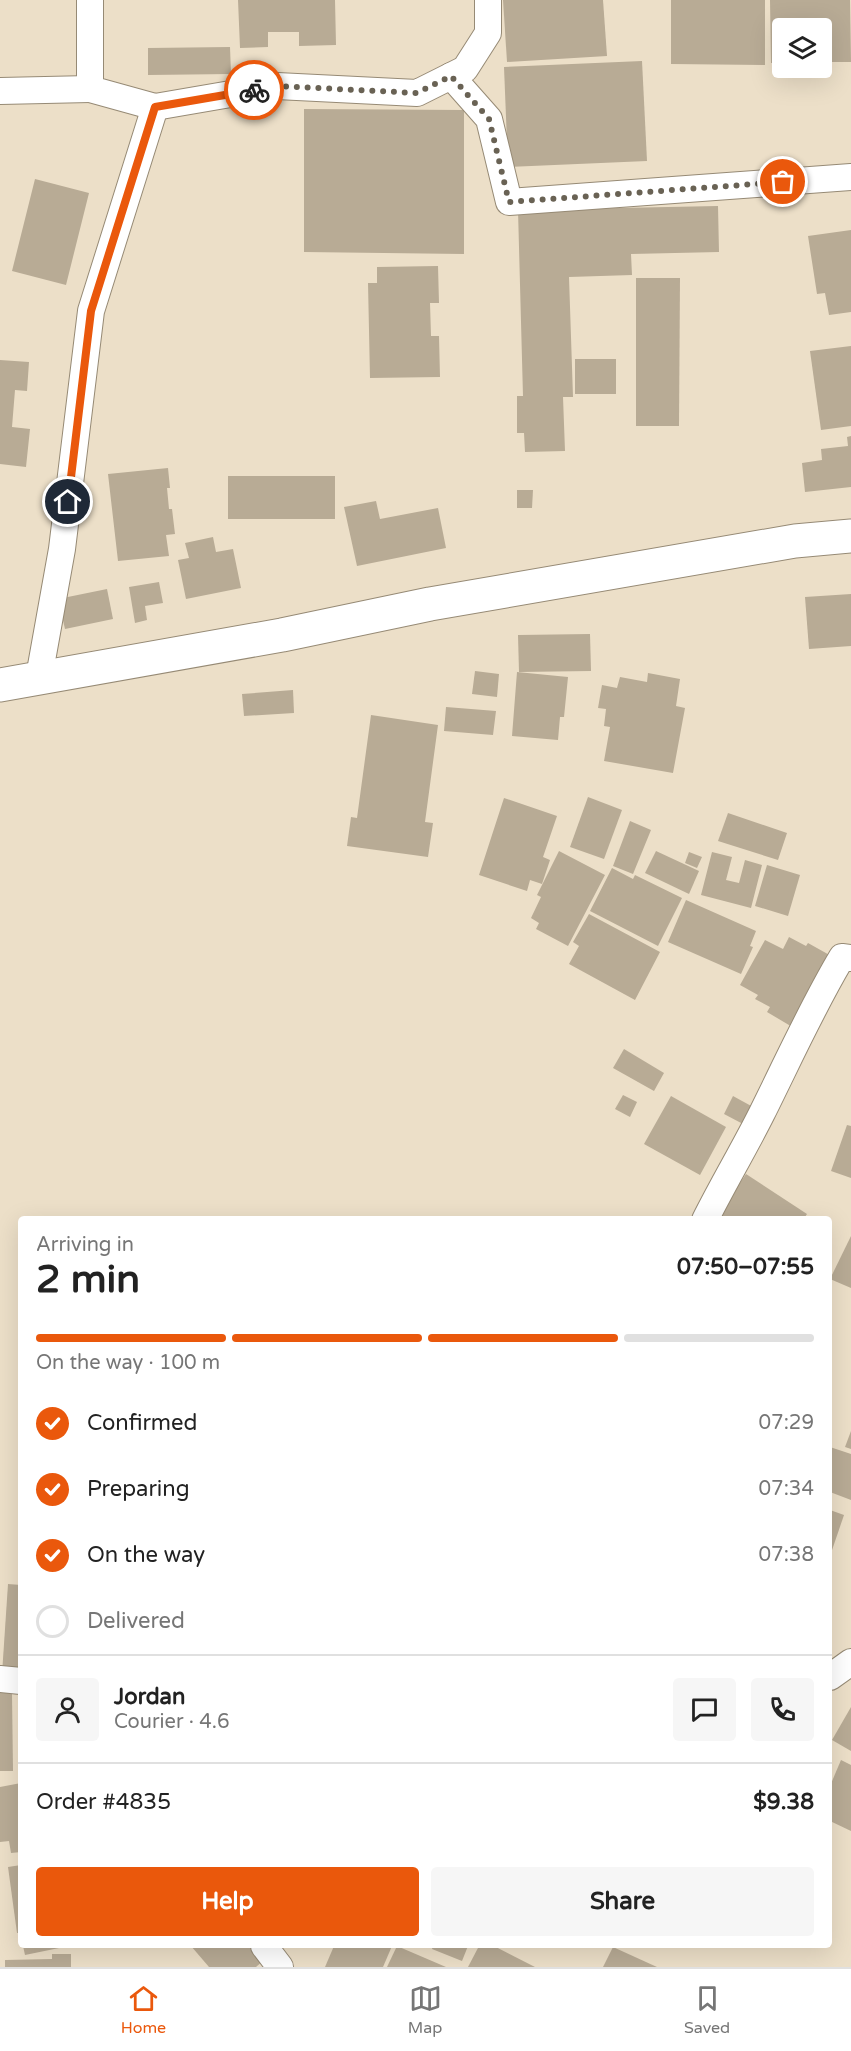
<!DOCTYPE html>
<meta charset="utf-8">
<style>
body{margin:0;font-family:"Varela Round",sans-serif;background:#f6f6f6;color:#222;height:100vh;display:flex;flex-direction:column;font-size:22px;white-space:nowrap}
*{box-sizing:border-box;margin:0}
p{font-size:20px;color:#767676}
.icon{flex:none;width:33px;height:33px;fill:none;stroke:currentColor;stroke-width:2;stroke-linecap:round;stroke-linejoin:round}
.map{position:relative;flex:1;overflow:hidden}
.drawer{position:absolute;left:18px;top:1216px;width:814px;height:732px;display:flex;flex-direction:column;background:#fff;border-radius:6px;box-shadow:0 6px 24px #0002}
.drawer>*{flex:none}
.tools{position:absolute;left:772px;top:18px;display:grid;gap:12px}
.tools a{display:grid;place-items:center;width:60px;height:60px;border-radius:6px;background:#fff;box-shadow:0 6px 24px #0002;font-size:30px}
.pin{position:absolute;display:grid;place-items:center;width:51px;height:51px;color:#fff;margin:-26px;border:3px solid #fff;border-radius:50%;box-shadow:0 2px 6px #0007}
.courier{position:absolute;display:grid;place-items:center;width:60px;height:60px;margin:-30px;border:4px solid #ea580c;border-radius:50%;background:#fff;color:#222;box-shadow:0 2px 8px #0007}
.headline em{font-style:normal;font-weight:800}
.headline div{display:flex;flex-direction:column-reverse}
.headline{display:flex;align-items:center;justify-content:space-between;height:102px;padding:0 18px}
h1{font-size:39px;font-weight:800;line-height:45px}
.bar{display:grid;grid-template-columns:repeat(4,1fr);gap:9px 6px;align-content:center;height:72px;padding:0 18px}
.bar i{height:8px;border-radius:4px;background:#e0e0e0}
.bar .active{background:#ea580c}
.bar p{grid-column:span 4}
.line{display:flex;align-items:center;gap:15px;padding:0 18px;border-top:2px solid #e0e0e0}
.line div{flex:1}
.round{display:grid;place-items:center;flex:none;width:63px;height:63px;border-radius:6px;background:#f6f6f6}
ol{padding:0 18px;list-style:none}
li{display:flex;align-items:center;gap:18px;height:66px}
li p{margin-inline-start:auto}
li .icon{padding:6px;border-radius:50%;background:#ea580c;color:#fff;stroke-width:4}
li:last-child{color:#767676}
li i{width:33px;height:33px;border:3px solid #e0e0e0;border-radius:50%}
.button{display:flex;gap:12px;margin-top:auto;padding:12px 18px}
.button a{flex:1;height:69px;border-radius:6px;background:#ea580c;color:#fff;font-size:24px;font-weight:800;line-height:69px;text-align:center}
.button a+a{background:#f6f6f6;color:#222}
.menu{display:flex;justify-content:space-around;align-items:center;height:84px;border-top:2px solid #e0e0e0;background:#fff;font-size:16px;color:#767676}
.menu a{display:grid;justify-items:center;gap:3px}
.menu .active{color:#ea580c}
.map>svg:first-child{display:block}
</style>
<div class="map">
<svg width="851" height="1967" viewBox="0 0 851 1967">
<rect width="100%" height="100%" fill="#ecdfc8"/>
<!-- building -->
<g fill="#b8ab95">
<polygon points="238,0 335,0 336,45 299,46 299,32 268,32 268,47 240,48"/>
<polygon points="503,0 603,0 607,56 507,62"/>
<polygon points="671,0 765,0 765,65 671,64"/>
<polygon points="770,0 850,0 851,62 822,62 822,28 783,28 783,63 771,63"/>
<polygon points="230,47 231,74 148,75 148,48"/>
<polygon points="642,61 647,161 508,167 504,67"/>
<polygon points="304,109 464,110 464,254 304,252"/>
<polygon points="35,179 89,193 66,285 12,271"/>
<polygon points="718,206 719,252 631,254 632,275 569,277 573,397 563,397 565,451 525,452 524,433 517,433 517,396 523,396 518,210"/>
<polygon points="851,230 851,312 829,315 825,293 817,294 808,236"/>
<polygon points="438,266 439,303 430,303 431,336 439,336 440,377 370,378 368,283 377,283 377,267"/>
<polygon points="636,278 680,278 679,426 636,426"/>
<polygon points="851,346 851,426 821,430 810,351"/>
<rect x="575" y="359" width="41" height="35"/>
<polygon points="0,360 29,362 27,391 15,390 12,427 30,429 26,467 0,464"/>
<polygon points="851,436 851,487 805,492 802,463 822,460 821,449 848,446 847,437"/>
<polygon points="168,468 170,488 167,488 169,509 172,509 175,534 166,535 169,556 118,561 108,474"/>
<rect x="228" y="476" width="107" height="43"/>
<polygon points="517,490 533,490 532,508 517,508"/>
<polygon points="376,501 380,519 438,508 446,548 357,566 344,507"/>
<polygon points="213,537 216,552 233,549 241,588 186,599 178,560 189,558 185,543"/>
<polygon points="159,582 163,603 145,606 147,620 135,623 129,587"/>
<polygon points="107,589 113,619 65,629 58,599"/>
<polygon points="851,594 851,646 809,649 805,597"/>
<polygon points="590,634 591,671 519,672 518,635"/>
<polygon points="475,671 499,674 497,697 472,694"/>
<polygon points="517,672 568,677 564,717 560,717 558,740 512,736"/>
<polygon points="648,673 680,679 676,706 685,708 673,773 604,761 610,727 604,726 606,709 598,708 602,685 617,688 620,677 647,682"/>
<polygon points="293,690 294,713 244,716 242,694"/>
<polygon points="446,707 496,711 493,735 444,731"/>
<polygon points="371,715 438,725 425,822 433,823 428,857 347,846 351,817 357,818"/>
<polygon points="588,797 622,810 604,859 570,847"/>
<polygon points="504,798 557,816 543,857 550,860 542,884 530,880 527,891 479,875"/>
<polygon points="728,813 787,833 778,860 718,841"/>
<polygon points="630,821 651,830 633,874 613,866"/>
<polygon points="559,851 605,875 568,946 536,929 539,923 531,918 541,897 537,895"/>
<polygon points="656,851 699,871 689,894 645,873"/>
<polygon points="689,852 702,857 697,868 685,863"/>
<polygon points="712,852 732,857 726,880 739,883 745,860 762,865 751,908 701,895"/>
<polygon points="767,865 800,875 788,916 755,906"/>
<polygon points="612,868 633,879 635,875 682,898 658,946 590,911"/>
<polygon points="686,900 756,931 750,946 753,947 741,974 668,942"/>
<polygon points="589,914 660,952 635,1000 569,964 579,946 573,942"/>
<polygon points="789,937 806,946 808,943 833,957 794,1028 767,1012 770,1007 755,999 758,995 740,985 765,940 783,949"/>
<polygon points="624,1049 664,1073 654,1091 613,1068"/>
<polygon points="623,1095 637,1102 630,1117 615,1109"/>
<polygon points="671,1096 726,1127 700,1175 644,1144"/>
<polygon points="733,1096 753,1107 743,1124 724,1114"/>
<polygon points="847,1125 851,1126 851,1178 831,1171"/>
<polygon points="746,1174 807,1214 803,1220 715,1220"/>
<polygon points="851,1236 851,1288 830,1279"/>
<polygon points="851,1431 851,1449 845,1447"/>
<polygon points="830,1447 851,1454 851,1500 830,1492"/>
<polygon points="830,1510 844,1515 830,1556"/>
<polygon points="8,1584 21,1585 21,1675 2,1674"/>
<polygon points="0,1693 12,1693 13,1771 0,1771"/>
<polygon points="851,1707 851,1751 832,1740"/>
<polygon points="841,1760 851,1765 851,1831 830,1821 830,1786"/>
<polygon points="21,1783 21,1852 11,1853 9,1841 0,1842 0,1787"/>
<polygon points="21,1865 21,1933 17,1933 8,1867"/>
<polygon points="23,1946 63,1946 64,1947 25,1955"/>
<polygon points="191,1946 252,1946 264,1960 256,1967 209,1967"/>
<polygon points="334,1946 392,1946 383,1967 325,1967"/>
<polygon points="397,1946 446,1967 387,1967"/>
<polygon points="433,1946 468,1946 462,1961 432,1949"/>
<polygon points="479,1946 494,1946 535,1967 468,1967"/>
<polygon points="613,1947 657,1967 603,1967"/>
<polygon points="52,1954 71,1954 71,1967 5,1967 5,1960 52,1959"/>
</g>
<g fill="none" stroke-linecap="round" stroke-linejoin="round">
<!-- minor casing -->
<g stroke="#968a75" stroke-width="28">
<g id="minor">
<polyline points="451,76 489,119 509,202 851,177"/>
<polyline points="0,91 90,89"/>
<polyline points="155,107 277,86 417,93 465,69 488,33 488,0"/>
<polyline points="39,677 62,549 91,311 155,107 90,89 90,0"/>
<path d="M705 1220C723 1184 744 1149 762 1113 788 1061 812 1007 842 957L851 958"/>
<polyline points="830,1677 851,1662"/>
<polyline points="0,1679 21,1681"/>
<polyline points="264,1946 280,1967"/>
</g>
</g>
<!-- tertiary casing -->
<g stroke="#968a75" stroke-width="35">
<polyline id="tertiary" points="0,685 282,635 430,604 795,541 851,536"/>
</g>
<!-- minor -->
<use href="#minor" stroke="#fff" stroke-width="26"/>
<!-- tertiary -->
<use href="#tertiary" stroke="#fff" stroke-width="33"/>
</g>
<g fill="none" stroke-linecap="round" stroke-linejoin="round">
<!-- done -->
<polyline stroke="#696254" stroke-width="6" stroke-dasharray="0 10.8" points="254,90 277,86 417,93 451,76 489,119 509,202 783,182"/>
<!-- route -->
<polyline stroke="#ea580c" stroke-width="8" points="68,502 91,311 155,107 254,90"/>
</g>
</svg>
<div class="tools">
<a><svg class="icon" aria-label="layers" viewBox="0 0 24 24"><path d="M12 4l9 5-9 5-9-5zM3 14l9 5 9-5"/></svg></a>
</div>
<div class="pin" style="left:783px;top:182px;background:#ea580c"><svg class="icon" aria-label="bag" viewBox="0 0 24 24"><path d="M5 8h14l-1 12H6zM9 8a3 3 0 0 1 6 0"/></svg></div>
<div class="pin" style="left:68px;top:502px;background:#1f2937"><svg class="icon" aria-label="home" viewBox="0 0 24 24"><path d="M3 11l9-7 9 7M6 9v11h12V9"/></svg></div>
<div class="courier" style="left:254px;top:90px"><svg class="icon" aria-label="bike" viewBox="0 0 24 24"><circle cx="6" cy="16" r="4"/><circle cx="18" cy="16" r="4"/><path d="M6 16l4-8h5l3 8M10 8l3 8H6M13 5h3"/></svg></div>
<section class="drawer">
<div class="headline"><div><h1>2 min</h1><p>Arriving in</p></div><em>07:50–07:55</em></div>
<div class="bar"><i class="active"></i><i class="active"></i><i class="active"></i><i></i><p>On the way · 100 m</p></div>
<ol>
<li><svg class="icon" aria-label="check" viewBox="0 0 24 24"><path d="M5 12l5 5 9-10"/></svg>Confirmed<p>07:29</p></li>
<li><svg class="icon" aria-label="check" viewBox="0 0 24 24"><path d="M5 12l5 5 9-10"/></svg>Preparing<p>07:34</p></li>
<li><svg class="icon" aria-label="check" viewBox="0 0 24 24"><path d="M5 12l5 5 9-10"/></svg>On the way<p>07:38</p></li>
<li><i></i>Delivered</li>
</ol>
<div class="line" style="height:108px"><a class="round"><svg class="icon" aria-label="person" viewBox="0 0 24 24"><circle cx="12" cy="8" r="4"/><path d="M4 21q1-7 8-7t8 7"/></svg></a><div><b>Jordan</b><p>Courier · 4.6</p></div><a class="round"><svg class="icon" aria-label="chat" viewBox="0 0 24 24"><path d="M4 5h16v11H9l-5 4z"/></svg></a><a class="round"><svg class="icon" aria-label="phone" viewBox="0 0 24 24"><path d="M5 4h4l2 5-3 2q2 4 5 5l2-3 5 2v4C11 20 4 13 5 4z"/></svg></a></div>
<div class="line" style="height:78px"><div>Order #4835</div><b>$9.38</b></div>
<div class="button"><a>Help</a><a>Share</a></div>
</section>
</div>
<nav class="menu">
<a class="active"><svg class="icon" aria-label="home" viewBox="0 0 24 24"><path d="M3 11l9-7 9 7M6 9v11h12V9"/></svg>Home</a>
<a><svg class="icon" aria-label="map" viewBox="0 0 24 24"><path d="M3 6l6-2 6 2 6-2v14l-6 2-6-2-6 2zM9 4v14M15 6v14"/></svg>Map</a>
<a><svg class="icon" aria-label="saved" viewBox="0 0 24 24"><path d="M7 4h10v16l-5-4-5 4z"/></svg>Saved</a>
</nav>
